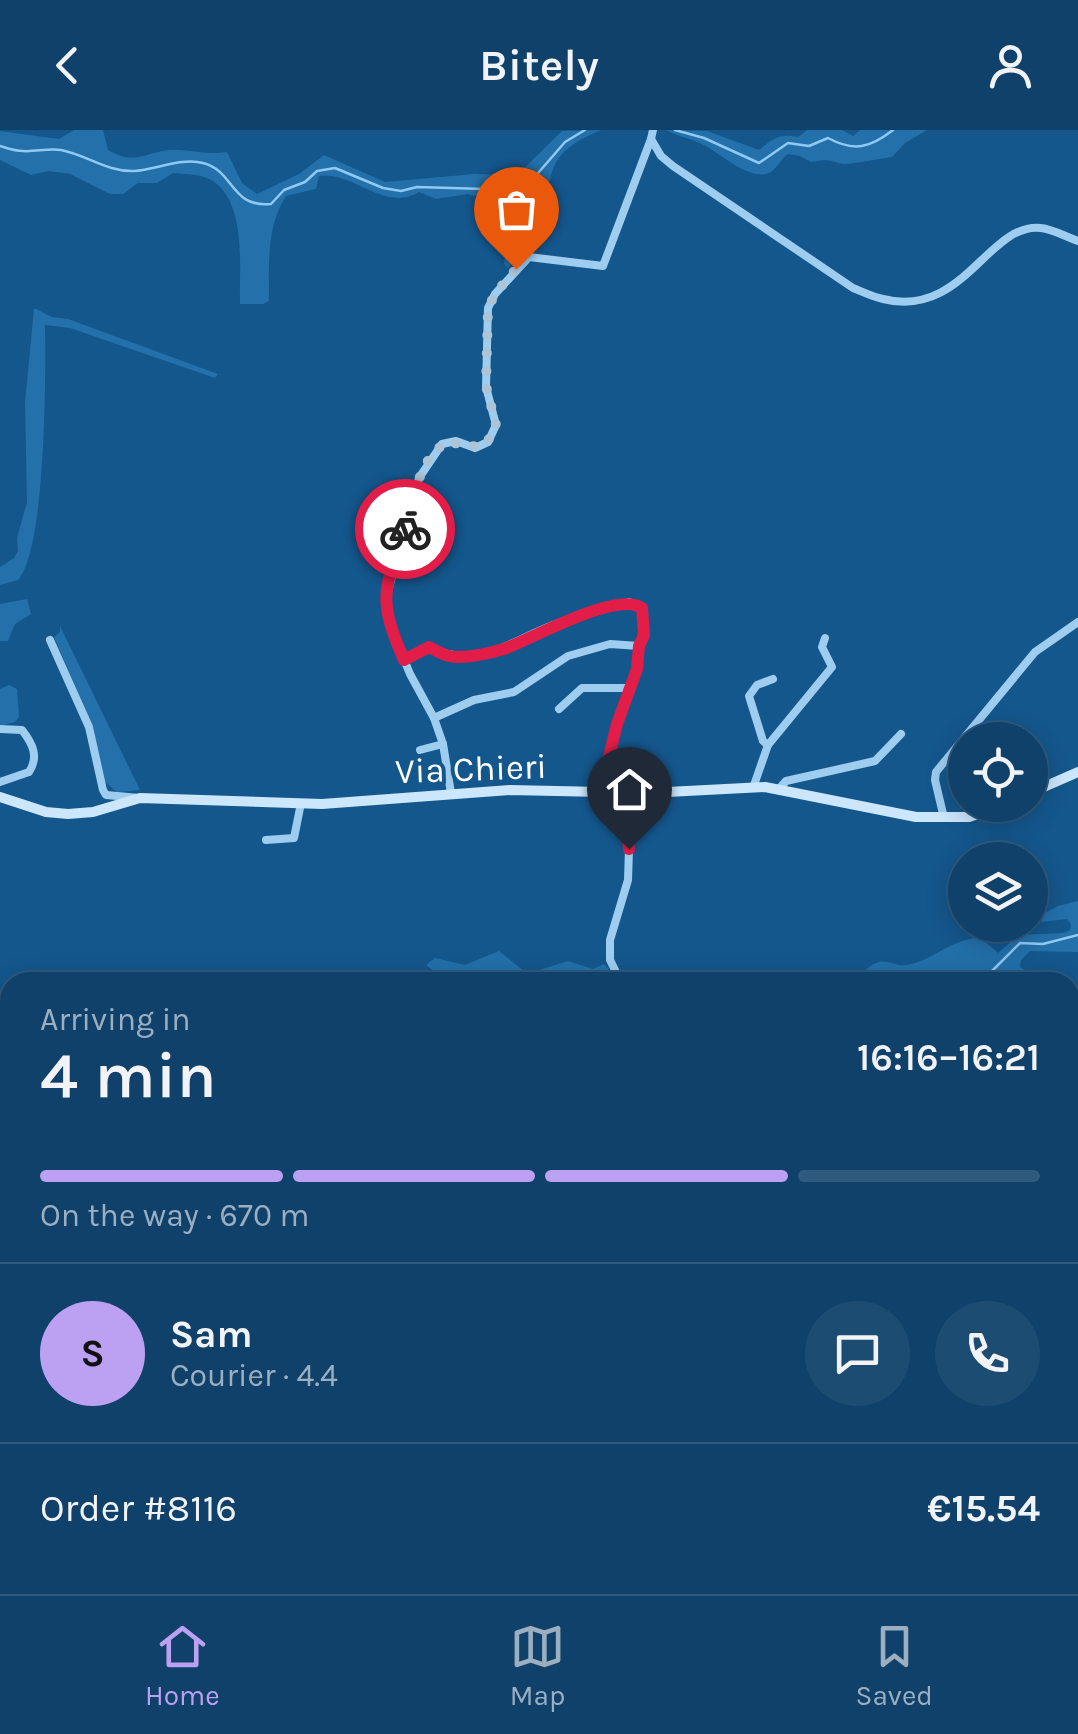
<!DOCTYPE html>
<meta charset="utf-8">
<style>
body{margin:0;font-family:Karla,sans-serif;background:#1d4c72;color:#f1f3f6;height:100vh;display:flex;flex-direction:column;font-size:38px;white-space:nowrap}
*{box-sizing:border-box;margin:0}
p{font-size:32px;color:#9bafc1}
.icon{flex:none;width:55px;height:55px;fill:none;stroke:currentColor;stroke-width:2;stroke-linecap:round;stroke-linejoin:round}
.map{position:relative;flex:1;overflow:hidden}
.panel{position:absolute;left:0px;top:842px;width:1080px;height:622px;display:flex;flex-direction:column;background:#0f416a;border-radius:30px 30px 0 0;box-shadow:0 5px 25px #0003,0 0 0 2px #2f5a7e}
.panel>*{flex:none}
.buttons{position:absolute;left:948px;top:592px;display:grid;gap:20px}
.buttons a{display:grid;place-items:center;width:100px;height:100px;border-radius:50%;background:#0f416a;box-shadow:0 5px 25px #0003,0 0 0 2px #2f5a7e;font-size:50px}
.pin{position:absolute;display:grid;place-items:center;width:85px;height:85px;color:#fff;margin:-102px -42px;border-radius:50% 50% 50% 0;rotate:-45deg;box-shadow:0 0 10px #0007}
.pin .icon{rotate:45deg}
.courier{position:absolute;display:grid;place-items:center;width:100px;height:100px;margin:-50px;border:8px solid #e11d48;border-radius:50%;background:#fff;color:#222;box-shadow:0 2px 12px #0007}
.summary em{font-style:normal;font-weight:600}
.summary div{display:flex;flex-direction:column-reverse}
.summary{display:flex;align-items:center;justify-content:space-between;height:170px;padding:0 40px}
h1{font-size:65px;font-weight:600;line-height:75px}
.bar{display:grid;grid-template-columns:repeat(4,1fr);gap:15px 10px;align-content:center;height:120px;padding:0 40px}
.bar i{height:12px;border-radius:8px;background:#2f5a7e}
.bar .selected{background:#bca0f2}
.bar p{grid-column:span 4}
.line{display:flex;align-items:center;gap:25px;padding:0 40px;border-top:2px solid #2f5a7e}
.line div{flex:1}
.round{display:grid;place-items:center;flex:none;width:105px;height:105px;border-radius:52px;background:#1d4c72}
header{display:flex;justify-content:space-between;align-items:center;height:130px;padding:0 40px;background:#0f416a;font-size:45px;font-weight:600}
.menu{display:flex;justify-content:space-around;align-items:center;height:140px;border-top:2px solid #2f5a7e;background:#0f416a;font-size:28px;color:#9bafc1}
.menu a{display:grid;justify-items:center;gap:5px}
.menu .selected{color:#bca0f2}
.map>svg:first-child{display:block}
</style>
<header><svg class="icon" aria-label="back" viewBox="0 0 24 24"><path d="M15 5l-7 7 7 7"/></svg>Bitely<svg class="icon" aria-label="person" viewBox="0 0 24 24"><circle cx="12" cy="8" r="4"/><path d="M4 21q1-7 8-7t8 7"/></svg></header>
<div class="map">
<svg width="1078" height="1464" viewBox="0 0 1078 1464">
<rect width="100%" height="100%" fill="#14578d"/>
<!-- green -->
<g fill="#2370aa">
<path d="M74 0H103L108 20C139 38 149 18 179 20 199 21 206 25 227 22L242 53 257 64 299 44 324 25 385 52 474 44 517 45 562 1 601 0C576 11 554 22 550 51L541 58V95L534 117 508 138 504 134 505 126 519 116 523 103 534 98 535 93 509 85 503 74 468 64 436 69 419 62C385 83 353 41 319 46L316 59 286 66C266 96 269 137 269 171L263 174H240C239 138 247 74 213 51 203 44 185 44 173 43L157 53H138L123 64H110L70 44 49 41 31 45 0 30V1L59 9Z"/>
<path d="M666 0 707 1 759 20C774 8 779 3 798 7L807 0H842L853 6 860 0H927L905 13 892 27C884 28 847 35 843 34 828 30 828 29 811 32L800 26 788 24C781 29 777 38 771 42 751 53 720 23 704 15 691 8 678 7 666 0Z"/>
<path d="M34 178 52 187 68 189 218 244 215 248 70 198 45 195C46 243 46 419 18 450L0 455V437L14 428 18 421 17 408 27 372 25 273Z"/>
<polygon points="27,469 31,484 15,494 8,511 0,511 0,474"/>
<polygon points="60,496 140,660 117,662 105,652 92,594 54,507 60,502"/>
<polygon points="9,555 17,559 19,587 15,592 0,596 0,559"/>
<path d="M1078 771V822L1030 821 1021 830 1020 837 1046 852H852C862 848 866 836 876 833 887 828 895 837 907 835 933 831 953 807 981 808L998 823 1019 805 1064 803 1070 800 1071 794 1067 789 1042 792 1037 787 1058 776Z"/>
<polygon points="499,821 524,841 536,841 568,831 593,839 604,834 620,852 447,852 426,835 435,828 465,835"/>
<polygon points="10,913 10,963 0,962 0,914"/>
</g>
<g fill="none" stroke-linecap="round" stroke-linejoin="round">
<!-- stream -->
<g stroke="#90caf3" stroke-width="2.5">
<path d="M675 0 704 8 759 33 788 13 809 16 828 8C854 22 870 18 893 0"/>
<path d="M0 16C7 18 15 21 23 21 35 22 48 18 61 20 87 25 107 42 134 41 155 40 182 27 203 33 235 41 230 78 271 74L284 60 305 52 317 41 335 38 383 58 401 61 417 57 485 59 506 64 526 57 565 12 585 0"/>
<polyline points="871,852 874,850 887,852"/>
<polyline points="975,852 989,844 1020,813 1043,814 1078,805"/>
</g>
<!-- street -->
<g stroke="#9ecdf0" stroke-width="8">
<path d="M653 0 651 9 661 26 673 36 853 158C863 162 873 167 883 169 964 189 988 92 1041 98 1053 99 1066 107 1078 111"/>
<polyline points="50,510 89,597 103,660 106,665 140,668"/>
<path d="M404 530 429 517C481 542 513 508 561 492 584 484 607 479 629 472L642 478 644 505 639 516 637 539 617 594 600 663"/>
<polyline points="559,579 582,558 630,558"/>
<polyline points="434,588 474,570 514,562 568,526 610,514 639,516"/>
<path d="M0 599 22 600C33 614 39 627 29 642L0 652"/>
<polyline points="768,615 763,611 749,566 757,555 773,549"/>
<polyline points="420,620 443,614"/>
<polyline points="753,658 768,615 832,537 822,517 825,508"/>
<polyline points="779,659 786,651 875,631 901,604"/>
<polyline points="451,663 443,614 434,588 410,544 389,493 385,472 419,348 442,314 456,311 475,318 488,312 496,295 486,257 488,178 495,164 529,127 603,136 651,9"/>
<polyline points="609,663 625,681 629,719 628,750 610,810 610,830 615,840"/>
<polyline points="944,688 935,650 936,642 1035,522 1078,492"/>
<polyline points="266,710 294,708 301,673"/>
<polyline points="85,1464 86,1455"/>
</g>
<!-- secondary -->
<g stroke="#cce6fb" stroke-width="10">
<polyline points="1030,663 1078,642"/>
<polyline points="0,667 46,682 68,684 93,682 140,668 322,674 510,660 648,663 765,657 916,687 969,687 1003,675"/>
<polyline points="1070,1383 1078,1383"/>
<polyline points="0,1408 10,1407"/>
<polyline points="810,1455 812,1464"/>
</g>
</g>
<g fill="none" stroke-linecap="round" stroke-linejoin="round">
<!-- done -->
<path stroke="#adc4d7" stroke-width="10" stroke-dasharray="0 18" d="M405 399C415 368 417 330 447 312L479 317 494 305 496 295 486 256 488 178 495 164 516 139"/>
<!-- route -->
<path stroke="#e11d48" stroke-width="12" d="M405 399C384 461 377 468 404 530L429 517C439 522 446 527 458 527 473 527 490 523 504 519 532 509 617 460 642 478L644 505 639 516 637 539 617 594 600 663H610L625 681 629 719"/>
</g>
<g text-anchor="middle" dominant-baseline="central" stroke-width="8" stroke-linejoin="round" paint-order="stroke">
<!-- street labels -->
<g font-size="35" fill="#fff" stroke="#14578d">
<text transform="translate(471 639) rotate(-2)">Via Chieri</text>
</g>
</g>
</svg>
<div class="buttons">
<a><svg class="icon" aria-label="locate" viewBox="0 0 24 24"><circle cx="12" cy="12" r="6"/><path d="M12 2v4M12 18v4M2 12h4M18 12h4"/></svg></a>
<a><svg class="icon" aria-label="layers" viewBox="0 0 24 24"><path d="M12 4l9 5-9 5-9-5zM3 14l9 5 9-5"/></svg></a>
</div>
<div class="pin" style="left:516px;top:139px;background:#ea580c"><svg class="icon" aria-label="bag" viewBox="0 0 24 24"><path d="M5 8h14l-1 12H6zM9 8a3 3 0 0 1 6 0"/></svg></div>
<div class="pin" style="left:629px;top:719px;background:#1f2937"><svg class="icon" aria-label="home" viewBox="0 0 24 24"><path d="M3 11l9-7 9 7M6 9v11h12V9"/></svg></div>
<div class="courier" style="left:405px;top:399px"><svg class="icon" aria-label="bike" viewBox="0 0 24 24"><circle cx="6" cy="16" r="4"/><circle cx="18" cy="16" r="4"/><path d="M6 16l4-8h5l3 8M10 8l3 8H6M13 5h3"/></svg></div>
<section class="panel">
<div class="summary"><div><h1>4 min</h1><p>Arriving in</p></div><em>16:16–16:21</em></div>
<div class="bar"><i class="selected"></i><i class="selected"></i><i class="selected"></i><i></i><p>On the way · 670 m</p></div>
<div class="line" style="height:180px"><b class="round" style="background:#bca0f2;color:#111">S</b><div><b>Sam</b><p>Courier · 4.4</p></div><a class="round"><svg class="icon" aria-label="chat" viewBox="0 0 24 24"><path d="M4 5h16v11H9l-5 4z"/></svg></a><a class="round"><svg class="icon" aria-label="phone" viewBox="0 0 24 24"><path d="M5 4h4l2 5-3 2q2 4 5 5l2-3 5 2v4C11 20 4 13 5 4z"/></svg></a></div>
<div class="line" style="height:130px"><div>Order #8116</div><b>€15.54</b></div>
</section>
</div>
<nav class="menu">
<a class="selected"><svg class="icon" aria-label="home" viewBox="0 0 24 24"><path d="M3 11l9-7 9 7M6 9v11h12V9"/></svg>Home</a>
<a><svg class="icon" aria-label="map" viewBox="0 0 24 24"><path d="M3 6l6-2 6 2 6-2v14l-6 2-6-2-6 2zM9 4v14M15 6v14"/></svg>Map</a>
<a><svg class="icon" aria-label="saved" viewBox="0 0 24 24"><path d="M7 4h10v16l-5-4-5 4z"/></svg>Saved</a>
</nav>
